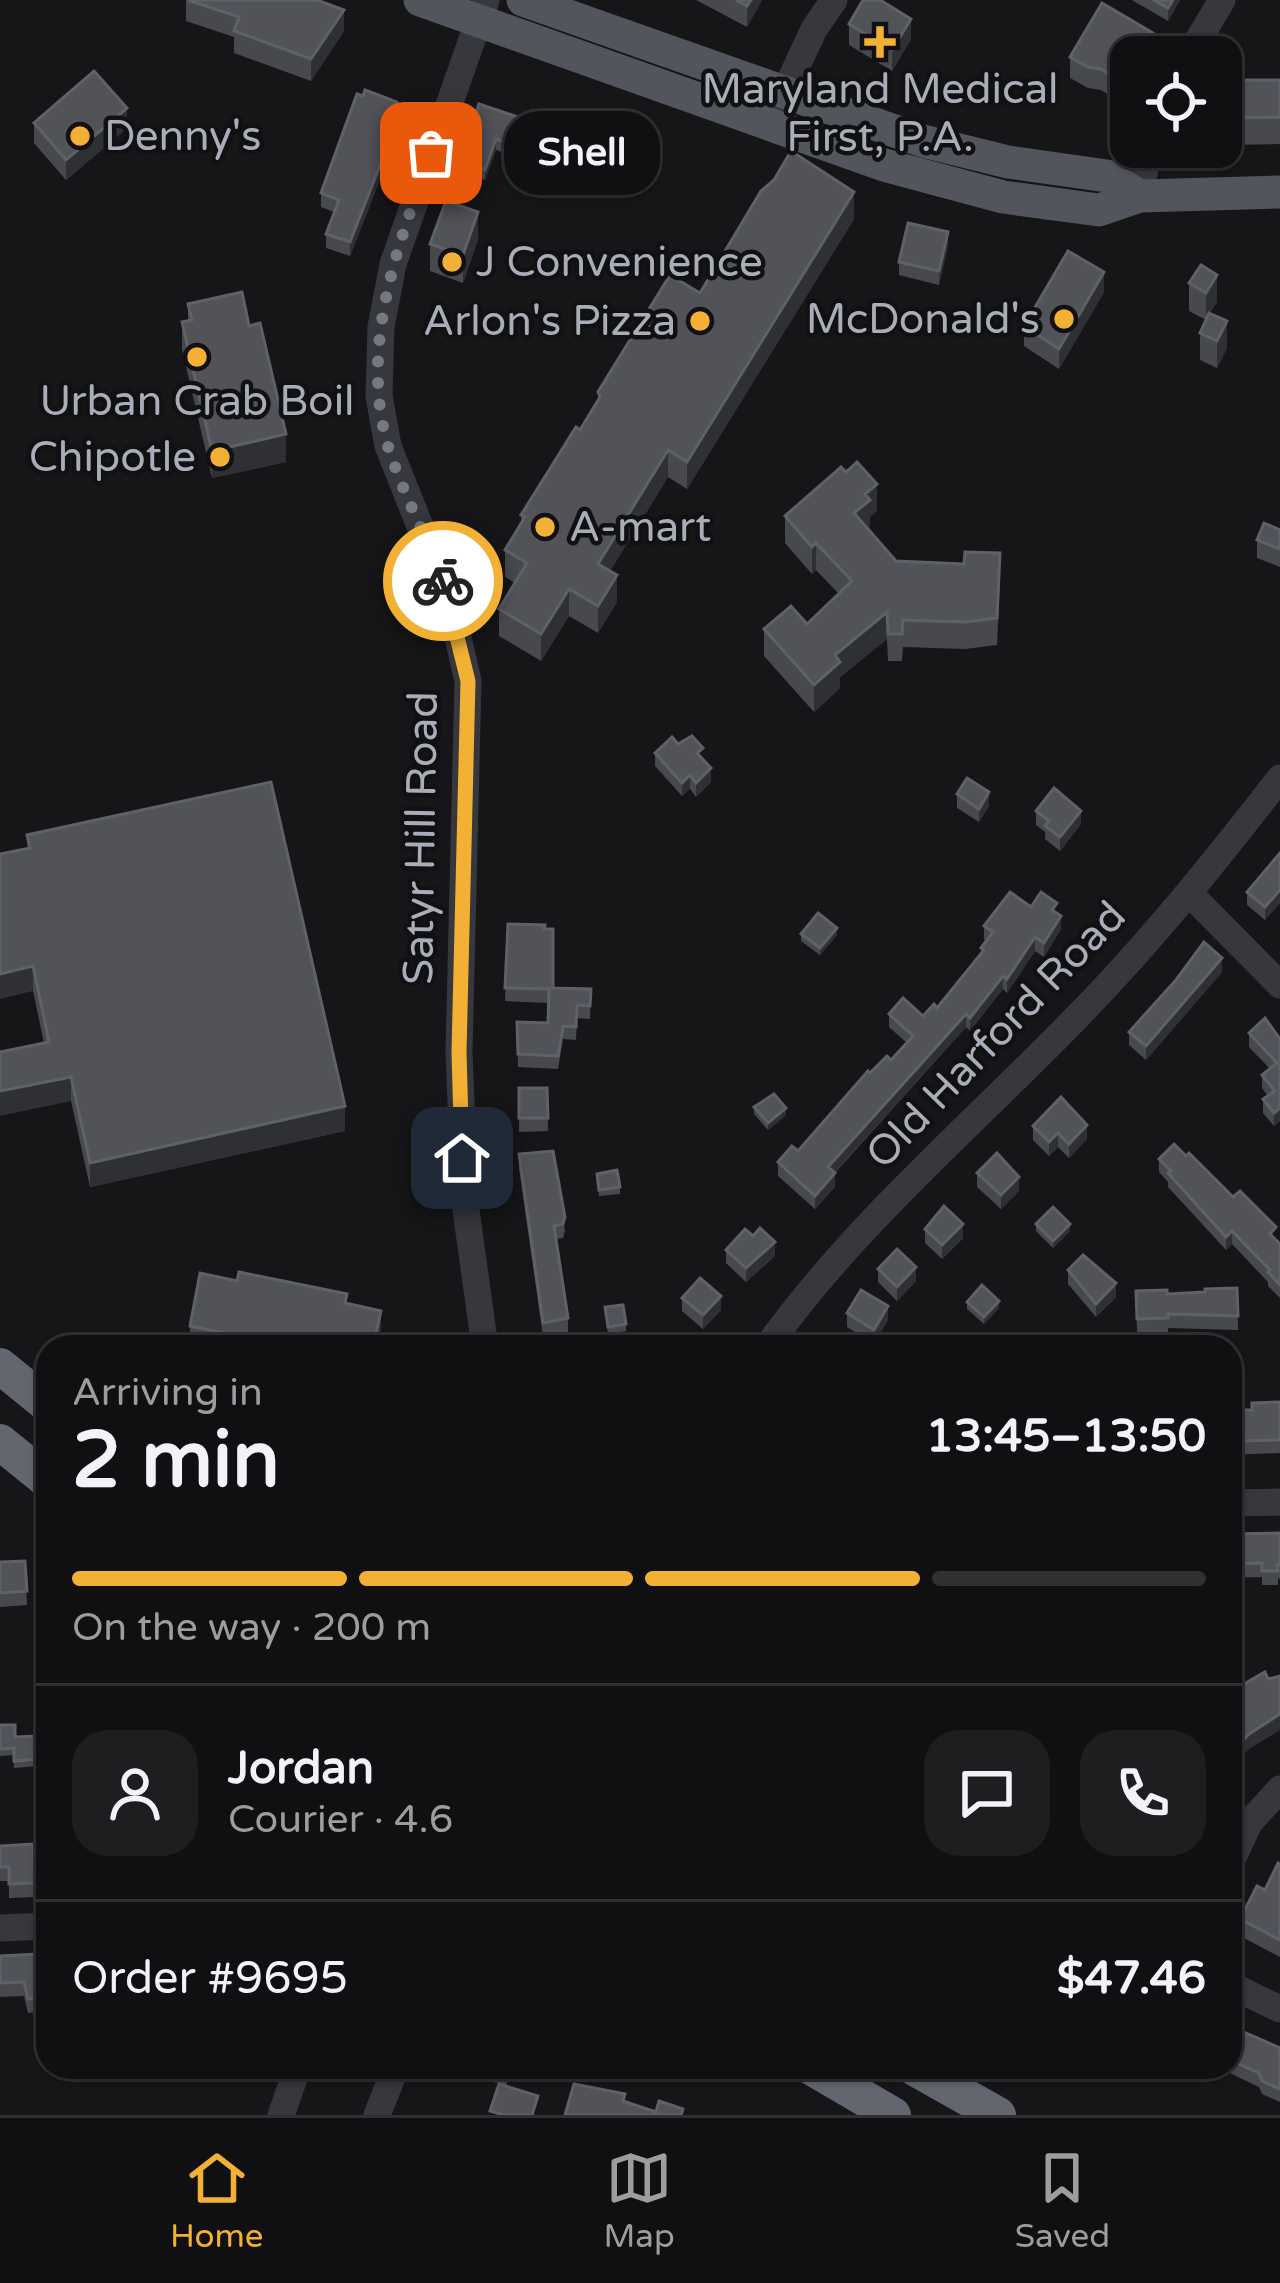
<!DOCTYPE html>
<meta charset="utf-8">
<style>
body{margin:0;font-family:"Varela Round",sans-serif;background:#1e1e20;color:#f1f3f6;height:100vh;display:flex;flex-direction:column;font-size:45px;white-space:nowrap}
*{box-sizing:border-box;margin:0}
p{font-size:39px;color:#9c9d9f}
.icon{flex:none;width:66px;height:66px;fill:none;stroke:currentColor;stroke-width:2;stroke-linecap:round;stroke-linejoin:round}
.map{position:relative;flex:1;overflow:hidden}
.panel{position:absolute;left:36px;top:1335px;width:1206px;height:744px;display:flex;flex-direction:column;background:#101012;border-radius:36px;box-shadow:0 3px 9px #0004,0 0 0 3px #303032}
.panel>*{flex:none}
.fabs{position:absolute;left:1110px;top:36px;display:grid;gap:24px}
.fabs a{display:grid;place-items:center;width:132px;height:132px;border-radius:24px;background:#101012;box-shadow:0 3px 9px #0004,0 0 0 3px #303032;font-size:60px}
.pin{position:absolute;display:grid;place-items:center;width:102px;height:102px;color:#fff;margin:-51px;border-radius:24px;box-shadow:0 6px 18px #0006}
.courier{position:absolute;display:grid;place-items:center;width:120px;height:120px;margin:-60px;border:9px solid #f2b134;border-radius:50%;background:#fff;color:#222;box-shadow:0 3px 15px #0007}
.bubble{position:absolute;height:84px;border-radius:36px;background:#101012;box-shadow:0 3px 9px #0004,0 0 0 3px #303032;font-size:39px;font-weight:800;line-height:84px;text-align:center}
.head em{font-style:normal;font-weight:800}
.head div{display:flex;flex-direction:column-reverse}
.head{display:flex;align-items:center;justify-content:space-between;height:204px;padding:0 36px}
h1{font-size:78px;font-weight:800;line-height:90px}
.bar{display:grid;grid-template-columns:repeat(4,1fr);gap:18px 12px;align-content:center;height:144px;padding:0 36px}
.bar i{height:15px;border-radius:9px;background:#303032}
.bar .selected{background:#f2b134}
.bar p{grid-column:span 4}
.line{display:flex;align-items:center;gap:30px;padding:0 36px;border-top:3px solid #303032}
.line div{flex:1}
.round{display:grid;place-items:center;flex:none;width:126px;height:126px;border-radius:36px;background:#1e1e20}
.dock{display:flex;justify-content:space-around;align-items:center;height:168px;border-top:3px solid #303032;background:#101012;font-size:33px;color:#9c9d9f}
.dock a{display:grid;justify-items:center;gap:6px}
.dock .selected{color:#f2b134}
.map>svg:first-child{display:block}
</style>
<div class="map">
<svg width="1280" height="2115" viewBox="0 0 1280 2115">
<rect width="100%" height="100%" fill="#161618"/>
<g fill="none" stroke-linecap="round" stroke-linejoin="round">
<!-- minor -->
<g stroke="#37383d" stroke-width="27">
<polyline points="1188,57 1222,0"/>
<polyline points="776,111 814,29 834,0"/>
<polyline points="1140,196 1149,147"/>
<polyline points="1190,894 1280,985"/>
<polyline points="485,1347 465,1203 459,1052 468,681 449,599 388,446 379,396 381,327 393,264 486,0"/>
<path d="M767 1347C854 1225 969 1128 1073 1021 1148 945 1214 863 1280 778"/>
<polyline points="1230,1503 1280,1502"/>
<polyline points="1230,1864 1249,1823 1280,1789"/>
<polyline points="0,1928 48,1926"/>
<polyline points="1230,1985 1280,2009"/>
<polyline points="281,2115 298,2067"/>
<polyline points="377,2115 396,2067"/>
</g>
<!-- major -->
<g stroke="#53555c" stroke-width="33">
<polyline points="420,0 884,165 1003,197 1099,210 1140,196 1280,192"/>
<polyline points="523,0 923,141 1008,162 1107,176 1140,196"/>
</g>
<!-- highway -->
<g stroke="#63666e" stroke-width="36">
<polyline points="0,1366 48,1405"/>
<polyline points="0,1442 48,1481"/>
<polyline points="811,2067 893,2115"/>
<polyline points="913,2067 998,2115"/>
</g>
</g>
<!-- wall -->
<g fill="#47494d">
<polygon points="186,0 344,31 311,81 234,53 234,37 186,21"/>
<polygon points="696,0 762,0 747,27"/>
<polygon points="1132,0 1180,0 1168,21"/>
<polygon points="849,24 911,39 892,71 849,45"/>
<polygon points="1153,53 1151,57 1131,57 1131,99 1126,106 1101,90 1088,88 1070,78 1070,57"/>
<polygon points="1221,80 1280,80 1280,144 1221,145"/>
<polygon points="479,104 557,141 548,167 496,150 485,180 460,171 460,161"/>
<polygon points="397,107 402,123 350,256 326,248 326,234 334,212 321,207 321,193"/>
<polygon points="34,123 127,128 66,180 34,143"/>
<polygon points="854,219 687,489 668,477 610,571 617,602 598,633 569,616 541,661 499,636 499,609 515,583 505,577 505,550 521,523 521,515 598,401 598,392 700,293"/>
<polygon points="478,239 463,283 430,271 430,244"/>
<polygon points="948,246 939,285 899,275 899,262"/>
<polygon points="1201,265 1217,302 1210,313 1227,348 1217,368 1200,360 1200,333 1206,320 1189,311 1189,283"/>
<polygon points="1104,292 1059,369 1024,346 1024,326"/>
<polygon points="188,304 286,462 212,478 182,349 182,322 188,321"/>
<polygon points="877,511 870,517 870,526 868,528 896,561 1000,580 997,645 965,649 903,647 902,661 888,661 887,639 840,677 840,688 814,712 764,656 764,629 807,624 839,594 816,570 812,574 785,543 785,516"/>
<polygon points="1280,530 1280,567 1257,558 1257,540"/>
<polygon points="678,744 703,759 711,782 696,797 690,789 682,796 655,766 655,753"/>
<polygon points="957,794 989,806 979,822 957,808"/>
<polygon points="1036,811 1081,824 1060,851 1045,839 1045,832 1036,825"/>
<polygon points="27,835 345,1131 90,1187 71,1101 44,1043 33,991"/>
<polygon points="1280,853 1280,903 1265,920 1247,905 1247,892"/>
<polygon points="1031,907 1057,913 1061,929 1044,957 1035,951 1007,993 1003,989 970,1031 966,1027 835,1173 835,1187 815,1209 778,1176 778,1162 798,1151 870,1073 891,1060 907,1043 889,1027 889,1014 923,1016 937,1008 981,953 981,948 986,941 984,939 984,926"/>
<polygon points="508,924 553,988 591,989 590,1019 577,1018 576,1040 563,1039 558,1069 518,1067 517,1022 548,1023 548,1003 505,1001"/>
<polygon points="801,934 837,935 820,955 801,941"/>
<polygon points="1222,972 1146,1060 1129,1045 1129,1032 1176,980"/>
<polygon points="1249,1033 1280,1039 1280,1121 1274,1126 1263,1113 1263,1099 1268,1096 1262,1088 1262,1075 1270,1069 1249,1047"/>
<polygon points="519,1088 547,1088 548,1131 519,1132"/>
<polygon points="754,1107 786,1115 768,1130 754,1114"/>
<polygon points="1033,1126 1087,1139 1069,1158 1058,1147 1049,1156 1033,1140"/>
<polygon points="553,1151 565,1231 563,1238 556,1239 568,1318 568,1332 543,1336 519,1168 519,1154"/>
<polygon points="1159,1159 1280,1244 1280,1298 1268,1286 1268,1282 1232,1244 1226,1250 1168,1187 1168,1182 1159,1172"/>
<polygon points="977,1173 1019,1191 1001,1209 977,1187"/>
<polygon points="597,1174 620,1187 620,1194 599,1196"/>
<polygon points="1036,1224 1070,1231 1053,1248 1036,1231"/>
<polygon points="925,1229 963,1238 942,1259 925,1243"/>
<polygon points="726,1250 775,1256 746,1282 726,1263"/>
<polygon points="878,1269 916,1281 897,1301 878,1282"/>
<polygon points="1068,1270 1116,1297 1096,1317 1068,1284"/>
<polygon points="1237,1288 1238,1330 1168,1328 1168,1332 1137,1333 1136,1291 1167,1294"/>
<polygon points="682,1298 721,1310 703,1329 682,1311"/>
<polygon points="967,1302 999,1308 984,1324 967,1309"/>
<polygon points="347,1303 381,1331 377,1347 190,1347 190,1326"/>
<polygon points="605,1307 626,1324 626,1331 608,1334"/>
<polygon points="847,1313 888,1320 874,1344 847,1327"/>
<polygon points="1280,1402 1280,1453 1230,1455 1230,1410 1252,1410"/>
<polygon points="1280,1533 1280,1579 1278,1578 1278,1585 1262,1585 1262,1577 1230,1578 1230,1534"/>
<polygon points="25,1561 27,1605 0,1607 0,1562"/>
<polygon points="0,1725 15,1737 38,1759 38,1766 14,1768 14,1755 0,1756"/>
<polygon points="33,1844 35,1897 9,1898 9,1881 0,1881 0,1846"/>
<polygon points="1280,1864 1280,1957 1240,1936 1240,1919 1265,1890"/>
<polygon points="0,1956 48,1957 48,2011 28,2013 24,1996 0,1997"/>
<polygon points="1230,2026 1280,2048 1280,2102 1262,2094 1259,2087 1217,2067 1230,2067"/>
<polygon points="474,2067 512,2067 506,2086 474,2076"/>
</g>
<!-- shaded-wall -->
<g fill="#2f3033">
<polygon points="751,0 762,0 747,27 747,6"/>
<polygon points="1173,0 1180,0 1168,21 1168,8"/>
<polygon points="344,10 344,31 311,81 311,59"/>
<polygon points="911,19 911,39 892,71 892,50"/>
<polygon points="1153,33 1153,53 1151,57 1143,57 1143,49"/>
<polygon points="1131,79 1131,99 1126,106 1126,86"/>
<polygon points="127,108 127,128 66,180 66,160"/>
<polygon points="402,109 402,123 350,256 350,242"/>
<polygon points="557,130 557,141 548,167 548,157"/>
<polygon points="496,139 496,150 485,180 485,170"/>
<polygon points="854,192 854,219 687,489 687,462"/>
<polygon points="478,212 478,239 463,283 463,255"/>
<polygon points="948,232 948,246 939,285 939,271"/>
<polygon points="1104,272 1104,292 1059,369 1059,349"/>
<polygon points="1217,275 1217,302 1206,320 1206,293"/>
<polygon points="1227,321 1227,348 1217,368 1217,341"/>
<polygon points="286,434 286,462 212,478 212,451"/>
<polygon points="668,450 668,477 598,591 598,564"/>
<polygon points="877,484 877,511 870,517 870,526 854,540 854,513 865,494"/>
<polygon points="816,543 816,570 812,574 812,547"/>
<polygon points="617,575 617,602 598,633 598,606"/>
<polygon points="569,589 569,616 541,661 541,634"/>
<polygon points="887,612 887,639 840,677 840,688 814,712 814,685 835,655"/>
<polygon points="711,768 711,782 696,797 696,783"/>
<polygon points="690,775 690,789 682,796 682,783"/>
<polygon points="989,792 989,806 979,822 979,809"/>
<polygon points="1081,811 1081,824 1060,851 1060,837"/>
<polygon points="1280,890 1280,903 1265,920 1265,907"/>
<polygon points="1061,916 1061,929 1044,957 1044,943"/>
<polygon points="837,928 837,935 820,955 820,948"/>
<polygon points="1035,937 1035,951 1007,993 1007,979"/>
<polygon points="1222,958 1222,972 1146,1060 1146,1046"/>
<polygon points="33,966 33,991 0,999 0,974"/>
<polygon points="1003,976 1003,989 970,1031 970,1018"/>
<polygon points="966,1014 966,1027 828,1180 828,1167"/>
<polygon points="71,1077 71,1101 0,1116 0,1091"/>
<polygon points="345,1106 345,1131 90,1187 90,1163"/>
<polygon points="786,1108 786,1115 768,1130 768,1123"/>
<polygon points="1280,1108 1280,1121 1274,1126 1274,1113"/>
<polygon points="1087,1125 1087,1139 1069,1158 1069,1144"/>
<polygon points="1058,1133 1058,1147 1049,1156 1049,1142"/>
<polygon points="835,1173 835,1187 815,1209 815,1196"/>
<polygon points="1019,1177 1019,1191 1001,1209 1001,1195"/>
<polygon points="963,1224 963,1238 942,1259 942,1245"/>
<polygon points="1070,1224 1070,1231 1053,1248 1053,1241"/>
<polygon points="1232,1231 1232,1244 1226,1250 1226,1237"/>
<polygon points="775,1242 775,1256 746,1282 746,1268"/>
<polygon points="916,1267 916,1281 897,1301 897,1287"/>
<polygon points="1116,1283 1116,1297 1096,1317 1096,1304"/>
<polygon points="721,1296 721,1310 703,1329 703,1315"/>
<polygon points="999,1301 999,1308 984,1324 984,1317"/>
<polygon points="888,1306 888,1320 874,1344 874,1330"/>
<polygon points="381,1311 381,1331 377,1347 373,1347"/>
<polygon points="1280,1714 1280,1730 1249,1749 1232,1767 1232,1752 1249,1734"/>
</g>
<!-- building -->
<g fill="#525359" stroke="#5f6168" stroke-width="3">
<polygon points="188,0 317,0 344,10 311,59 234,31 239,17"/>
<polygon points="736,0 751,0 747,6"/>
<polygon points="863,0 880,0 911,19 892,50 849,24"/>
<polygon points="1153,0 1173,0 1168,8"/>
<polygon points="1102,3 1153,33 1143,49 1151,54 1148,57 1131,57 1131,79 1126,86 1101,69 1088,67 1070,57"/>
<polygon points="94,71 127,108 66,160 34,123"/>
<polygon points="1221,80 1280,80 1280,117 1221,118"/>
<polygon points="365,90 397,102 395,107 402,109 350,242 326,234 339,200 321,193 357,94 363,96"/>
<polygon points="479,104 557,130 548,157 496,139 485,170 460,161"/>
<polygon points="791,151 854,192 687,462 668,450 598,564 617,575 598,606 569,589 541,634 499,609 527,563 505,550 525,517 521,515 576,427 580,430 600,397 598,392 670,275 700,293 761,191 774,180"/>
<polygon points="446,201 478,212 463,255 430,244"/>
<polygon points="908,223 948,232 939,271 899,262"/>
<polygon points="1068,251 1104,272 1059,349 1024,326"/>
<polygon points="1201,265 1217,275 1206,293 1189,283"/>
<polygon points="242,292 249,326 260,323 286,434 212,451 182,322 192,320 188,304"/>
<polygon points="1209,313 1227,321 1217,341 1200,333"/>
<polygon points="857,462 877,484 865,494 870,500 854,513 896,561 964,564 965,552 1000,553 997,618 965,622 903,620 902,634 888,634 887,612 835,655 840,662 814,685 764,629 791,606 807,624 852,581 816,543 812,547 785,516 841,467 846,472"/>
<polygon points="1264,523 1280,530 1280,549 1257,540"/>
<polygon points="692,736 703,748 697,753 711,768 696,783 690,775 682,783 655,753 672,737 678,744"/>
<polygon points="967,778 989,792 979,809 957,794"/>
<polygon points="271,782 345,1106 90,1163 71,1077 0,1091 0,1052 49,1042 33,966 0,974 0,854 30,848 27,835"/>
<polygon points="1054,788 1081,811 1060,837 1045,826 1049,821 1036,811"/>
<polygon points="1280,853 1280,890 1265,907 1247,892"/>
<polygon points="1010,892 1031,907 1041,892 1057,903 1052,910 1061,916 1044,943 1035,937 1007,979 1003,976 970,1018 966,1014 828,1167 835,1173 815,1196 778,1162 792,1146 798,1151 868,1071 870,1073 887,1056 891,1060 913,1036 889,1014 903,998 923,1016 934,1004 937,1008 984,950 981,948 993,932 984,926"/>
<polygon points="818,913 837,928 820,948 801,934"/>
<polygon points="508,924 545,925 544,929 553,929 553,988 591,989 590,1006 577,1005 576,1027 563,1026 558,1056 518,1054 517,1022 548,1023 549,989 505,988"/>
<polygon points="1204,942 1222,958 1146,1046 1129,1032 1176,980"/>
<polygon points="1265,1018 1280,1039 1280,1108 1274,1113 1263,1099 1275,1091 1262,1075 1277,1063 1249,1033"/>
<polygon points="519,1088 547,1088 548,1118 519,1118"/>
<polygon points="774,1094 786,1108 768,1123 754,1107"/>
<polygon points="1061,1097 1087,1125 1069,1144 1058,1133 1049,1142 1033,1126"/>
<polygon points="1174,1144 1186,1156 1189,1153 1233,1197 1240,1191 1276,1227 1270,1234 1280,1244 1280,1285 1268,1272 1270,1270 1232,1231 1226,1237 1168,1173 1171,1171 1159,1159"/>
<polygon points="553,1151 565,1217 563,1224 554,1226 568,1318 543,1323 519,1154"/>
<polygon points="997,1153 1019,1177 1001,1195 977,1173"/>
<polygon points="617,1170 620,1187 599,1190 597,1174"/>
<polygon points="944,1206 963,1224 942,1245 925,1229"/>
<polygon points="1053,1207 1070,1224 1053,1241 1036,1224"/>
<polygon points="760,1228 775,1242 746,1268 726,1250 745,1229 753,1236"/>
<polygon points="897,1249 916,1267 897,1287 878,1269"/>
<polygon points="1083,1255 1116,1283 1096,1304 1068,1270"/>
<polygon points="239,1272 347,1294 345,1303 381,1311 373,1347 244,1347 222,1343 224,1333 190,1326 200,1273 237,1281"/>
<polygon points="700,1278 721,1296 703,1315 682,1298"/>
<polygon points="982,1285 999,1301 984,1317 967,1302"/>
<polygon points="1237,1288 1238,1316 1168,1314 1168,1318 1137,1319 1136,1291 1167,1290 1167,1294 1205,1292 1205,1289"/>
<polygon points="861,1290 888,1306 874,1330 847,1313"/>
<polygon points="623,1305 626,1324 608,1327 605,1307"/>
<polygon points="1280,1402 1280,1440 1230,1441 1230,1410 1252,1410 1252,1403"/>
<polygon points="1280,1533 1280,1565 1277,1565 1278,1571 1262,1571 1262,1563 1230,1564 1230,1534"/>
<polygon points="25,1561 27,1591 0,1593 0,1562"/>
<polygon points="1265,1672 1268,1679 1280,1676 1280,1714 1249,1734 1232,1752 1230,1750 1230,1692"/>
<polygon points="0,1725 15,1725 15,1737 37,1736 38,1759 14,1761 14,1748 0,1749"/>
<polygon points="33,1844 35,1883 9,1884 9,1867 0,1867 0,1846"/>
<polygon points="1278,1863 1280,1864 1280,1940 1240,1919 1257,1886 1265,1890"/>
<polygon points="39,1954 39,1958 48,1957 48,1997 28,1999 24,1982 0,1983 0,1956"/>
<polygon points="1230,2026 1280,2048 1280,2089 1262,2081 1259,2073 1230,2060"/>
<polygon points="499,2084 538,2096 532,2115 504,2115 490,2111"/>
<polygon points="574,2084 625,2094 623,2101 656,2112 659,2101 683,2109 681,2115 565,2115"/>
</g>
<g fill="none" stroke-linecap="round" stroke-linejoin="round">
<!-- done -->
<path stroke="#757880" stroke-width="12" stroke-dasharray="0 21.6" d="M431 153C398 245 360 344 387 443 401 490 426 535 443 581"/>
<!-- route -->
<polyline stroke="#f2b134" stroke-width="15" points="443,581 468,681 459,1052 462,1158"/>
</g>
<!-- markers -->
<g fill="#f2b134" stroke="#111113" stroke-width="4.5">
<path d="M874 24h12v12h12v12h-12v12h-12v-12h-12v-12h12z"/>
<circle cx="80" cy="136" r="12"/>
<circle cx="452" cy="262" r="12"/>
<circle cx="1064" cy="319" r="12"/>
<circle cx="700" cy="321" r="12"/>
<circle cx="197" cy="357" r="12"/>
<circle cx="220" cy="457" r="12"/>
<circle cx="545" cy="527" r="12"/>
</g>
<g text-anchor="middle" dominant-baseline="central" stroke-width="9" stroke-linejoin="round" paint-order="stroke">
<!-- poi labels -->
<g font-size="42" fill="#a8adb8" stroke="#111113" text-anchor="start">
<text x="880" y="89" text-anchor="middle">Maryland Medical<tspan x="880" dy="48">First, P.A.</tspan></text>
<text x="104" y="136">Denny's</text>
<text x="476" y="262">J Convenience</text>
<text x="1040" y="319" text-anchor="end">McDonald's</text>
<text x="676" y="321" text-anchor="end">Arlon's Pizza</text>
<text x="197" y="401" text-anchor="middle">Urban Crab Boil</text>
<text x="196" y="457" text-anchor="end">Chipotle</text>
<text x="569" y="527">A-mart</text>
</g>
<!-- street labels -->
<g font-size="42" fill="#a8adb8" stroke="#111113">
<text transform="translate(421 838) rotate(-89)">Satyr Hill Road</text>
<text transform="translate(996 1035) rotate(-46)">Old Harford Road</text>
</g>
</g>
</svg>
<div class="fabs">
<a><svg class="icon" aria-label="locate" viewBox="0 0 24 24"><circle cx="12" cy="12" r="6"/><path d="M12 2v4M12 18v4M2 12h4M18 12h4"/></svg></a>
</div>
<div class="pin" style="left:431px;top:153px;background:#ea580c"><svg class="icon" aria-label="bag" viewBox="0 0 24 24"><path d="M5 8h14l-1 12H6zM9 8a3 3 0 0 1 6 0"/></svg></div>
<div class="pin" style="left:462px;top:1158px;background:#1f2937"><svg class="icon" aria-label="home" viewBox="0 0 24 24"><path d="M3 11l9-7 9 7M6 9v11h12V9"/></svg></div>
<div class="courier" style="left:443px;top:581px"><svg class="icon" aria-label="bike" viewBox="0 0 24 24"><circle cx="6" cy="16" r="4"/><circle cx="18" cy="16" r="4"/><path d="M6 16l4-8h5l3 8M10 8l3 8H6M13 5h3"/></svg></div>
<div class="bubble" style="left:504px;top:111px;width:156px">Shell</div>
<section class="panel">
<div class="head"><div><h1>2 min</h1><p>Arriving in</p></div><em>13:45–13:50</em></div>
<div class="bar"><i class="selected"></i><i class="selected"></i><i class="selected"></i><i></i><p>On the way · 200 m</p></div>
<div class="line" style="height:216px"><a class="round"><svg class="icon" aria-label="person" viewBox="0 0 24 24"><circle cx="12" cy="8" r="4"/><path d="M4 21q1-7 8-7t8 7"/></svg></a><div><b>Jordan</b><p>Courier · 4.6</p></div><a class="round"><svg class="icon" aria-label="chat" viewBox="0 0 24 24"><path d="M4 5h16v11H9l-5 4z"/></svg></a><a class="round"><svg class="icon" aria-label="phone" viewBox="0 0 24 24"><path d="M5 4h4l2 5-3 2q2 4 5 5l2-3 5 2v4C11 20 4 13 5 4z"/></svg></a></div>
<div class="line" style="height:156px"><div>Order #9695</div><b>$47.46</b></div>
</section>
</div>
<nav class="dock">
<a class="selected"><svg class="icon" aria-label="home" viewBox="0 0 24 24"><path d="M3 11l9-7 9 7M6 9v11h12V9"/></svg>Home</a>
<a><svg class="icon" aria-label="map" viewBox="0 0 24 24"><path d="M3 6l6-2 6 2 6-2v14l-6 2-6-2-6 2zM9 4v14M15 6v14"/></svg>Map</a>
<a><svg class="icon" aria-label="saved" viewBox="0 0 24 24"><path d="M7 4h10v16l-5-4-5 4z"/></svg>Saved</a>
</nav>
